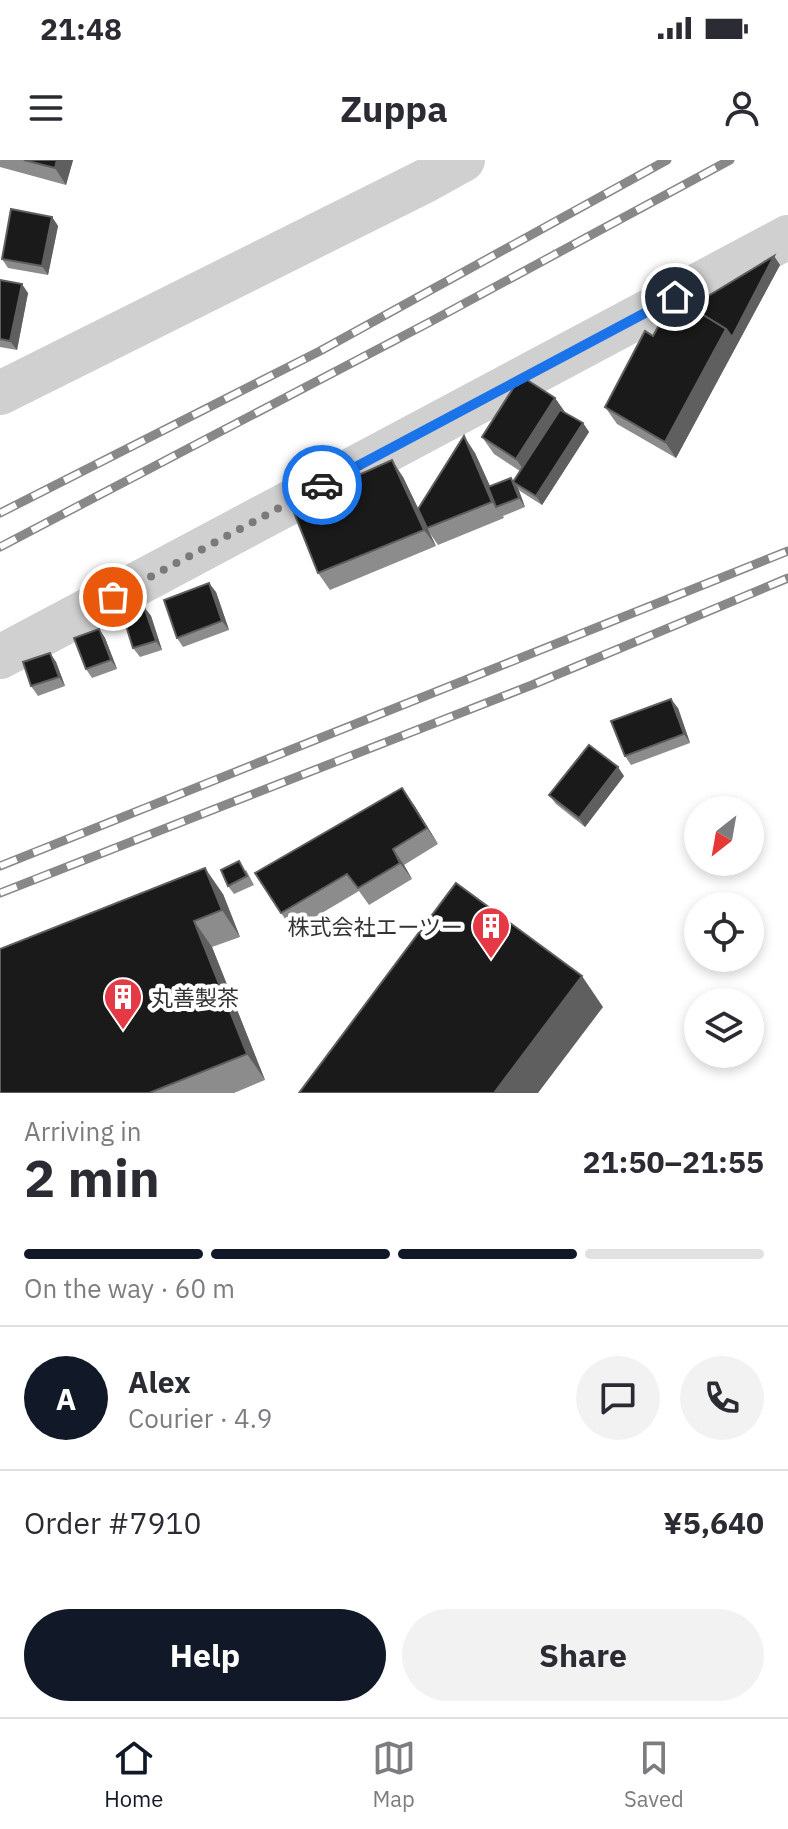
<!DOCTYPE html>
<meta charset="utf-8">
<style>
body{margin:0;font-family:"IBM Plex Sans","Noto Sans JP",sans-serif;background:#f2f2f3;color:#2b2b33;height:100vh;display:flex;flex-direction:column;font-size:30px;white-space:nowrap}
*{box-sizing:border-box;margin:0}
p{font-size:26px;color:#7c7c81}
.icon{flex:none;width:44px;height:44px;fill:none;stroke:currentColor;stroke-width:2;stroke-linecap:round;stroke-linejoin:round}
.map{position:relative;height:933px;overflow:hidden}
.sheet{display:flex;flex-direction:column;background:#fff;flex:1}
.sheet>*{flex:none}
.needle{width:52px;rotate:211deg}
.tools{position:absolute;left:684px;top:636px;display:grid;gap:16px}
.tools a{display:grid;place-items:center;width:80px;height:80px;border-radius:50%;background:#fff;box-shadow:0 4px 12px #0003;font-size:40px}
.pin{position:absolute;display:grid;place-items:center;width:68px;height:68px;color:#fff;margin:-34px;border:4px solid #fff;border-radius:50%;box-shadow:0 2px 8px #0007}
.courier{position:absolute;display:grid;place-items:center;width:80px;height:80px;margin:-40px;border:6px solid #1a73e8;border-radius:50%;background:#fff;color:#222;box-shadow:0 2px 10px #0007}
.overview em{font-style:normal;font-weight:800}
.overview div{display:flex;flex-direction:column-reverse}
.overview{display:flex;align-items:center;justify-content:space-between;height:136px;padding:0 24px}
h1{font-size:52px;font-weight:800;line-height:60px}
.bar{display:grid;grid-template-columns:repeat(4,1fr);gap:12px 8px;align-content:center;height:96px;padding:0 24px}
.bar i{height:10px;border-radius:6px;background:#e1e1e2}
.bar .active{background:#111827}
.bar p{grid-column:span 4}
.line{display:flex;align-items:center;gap:20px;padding:0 24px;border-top:2px solid #e1e1e2}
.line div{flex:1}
.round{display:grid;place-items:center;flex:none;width:84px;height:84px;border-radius:42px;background:#f2f2f3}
.button{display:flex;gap:16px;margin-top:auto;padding:16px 24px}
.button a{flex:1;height:92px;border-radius:48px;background:#111827;color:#fff;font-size:32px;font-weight:800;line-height:92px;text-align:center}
.button a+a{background:#f2f2f3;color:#2b2b33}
.status{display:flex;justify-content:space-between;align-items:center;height:56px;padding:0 40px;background:#fff;direction:ltr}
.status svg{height:22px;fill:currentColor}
header{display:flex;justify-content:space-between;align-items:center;height:104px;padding:0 24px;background:#fff;font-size:36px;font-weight:800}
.tab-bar{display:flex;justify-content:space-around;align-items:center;height:112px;border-top:2px solid #e1e1e2;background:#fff;font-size:22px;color:#7c7c81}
.tab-bar a{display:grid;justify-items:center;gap:4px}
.tab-bar .active{color:#111827}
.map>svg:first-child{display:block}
</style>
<div class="status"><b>21:48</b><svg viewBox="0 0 49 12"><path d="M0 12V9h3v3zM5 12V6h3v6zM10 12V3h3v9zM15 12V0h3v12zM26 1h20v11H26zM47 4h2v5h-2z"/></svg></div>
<header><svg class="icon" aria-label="menu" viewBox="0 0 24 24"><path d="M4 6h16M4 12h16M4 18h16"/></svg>Zuppa<svg class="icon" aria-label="person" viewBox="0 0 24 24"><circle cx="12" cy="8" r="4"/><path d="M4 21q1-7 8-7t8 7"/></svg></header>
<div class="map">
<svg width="788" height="933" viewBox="0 0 788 933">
<rect width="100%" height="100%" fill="#fff"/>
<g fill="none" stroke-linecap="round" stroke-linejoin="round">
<!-- minor -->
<g stroke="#d0d0d0" stroke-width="44">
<polyline points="0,233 425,21 463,0"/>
<polyline points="0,497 788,77"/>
</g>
<!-- rail casing -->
<g stroke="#888" stroke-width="9">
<g id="rail">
<polyline points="0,353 320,191 667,0"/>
<polyline points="0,387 428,163 730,0"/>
<polyline points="0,706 788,391"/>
<polyline points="0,733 532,525 788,418"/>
</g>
</g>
<!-- rail -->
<use href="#rail" stroke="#fff" stroke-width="6" stroke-dasharray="18" stroke-linecap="butt"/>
</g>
<!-- wall -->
<g fill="#8c8c8c">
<polygon points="0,0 73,0 66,25 0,7"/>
<polygon points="52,57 58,66 48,115 8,108 2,99"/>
<polygon points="774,96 780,105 676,298 617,264 605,247 653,176 676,154 690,147"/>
<polygon points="0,120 28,133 17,190 0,187"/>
<polygon points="555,238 566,254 583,263 589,272 542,345 520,331 518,328 525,347 503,356 504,358 438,385 429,372 436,386 330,430 318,413 403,317 418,348 475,293 490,326 514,322 520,311 494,294 482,277"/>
<polygon points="216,432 229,470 183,487 177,478"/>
<polygon points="144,447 151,456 162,490 140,497 133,488"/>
<polygon points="99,469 105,478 117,509 92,518 86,509"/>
<polygon points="50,493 56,502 65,526 38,536 31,526"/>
<polygon points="678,548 690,583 631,605 625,596"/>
<polygon points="624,616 585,667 556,644 549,635"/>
<polygon points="414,645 438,684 404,705 412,719 369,745 359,731 293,770 281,753"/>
<polygon points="246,710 254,725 234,734 228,726"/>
<polygon points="223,734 240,777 212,787 265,920 234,933 0,933"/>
</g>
<!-- shaded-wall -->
<g fill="#5f5f5f">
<polygon points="57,0 73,0 66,25 55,8"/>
<polygon points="52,57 58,66 48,115 42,106"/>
<polygon points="774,96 780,105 676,298 665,282 726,169"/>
<polygon points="22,124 28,133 17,190 10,181"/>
<polygon points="555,238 567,255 528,316 516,299"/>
<polygon points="583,263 589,272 542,345 536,336"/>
<polygon points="464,276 475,293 499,346 496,347 504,358 492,342"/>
<polygon points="392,300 403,317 436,386 424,370"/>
<polygon points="511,318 518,328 525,347 519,338"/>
<polygon points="209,423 216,432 229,470 222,461"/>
<polygon points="144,447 151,456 162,490 156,481"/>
<polygon points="99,469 105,478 117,509 111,500"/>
<polygon points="50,493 56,502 65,526 59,517"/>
<polygon points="671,539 678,548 690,583 684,574"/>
<polygon points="618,607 624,616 585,667 579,658"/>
<polygon points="402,628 414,645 438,684 427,668"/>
<polygon points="393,689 404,705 412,719 400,703"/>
<polygon points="205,708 223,734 240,777 222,750"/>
<polygon points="194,761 212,787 265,920 247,894"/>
<polygon points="582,816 603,847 538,933 494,933"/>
</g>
<!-- building -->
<g fill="#1a1a1a" stroke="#5f5f5f" stroke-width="2">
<polygon points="24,0 57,0 55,8"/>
<polygon points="11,49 52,57 42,106 2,99"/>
<polygon points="774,96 732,177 726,169 690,147"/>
<polygon points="0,120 22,124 10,181 0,179"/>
<polygon points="684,143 726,169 665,282 605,247 645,171 653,176 668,149 676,154"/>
<polygon points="521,216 555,238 516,299 482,277"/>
<polygon points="560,250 583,263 536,336 513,322"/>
<polygon points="464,276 492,342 427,368 418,349"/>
<polygon points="392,300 424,370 318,413 291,345"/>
<polygon points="511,318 519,338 496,347 488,327"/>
<polygon points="209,423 222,461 177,478 164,440"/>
<polygon points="144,447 156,481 133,488 122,453"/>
<polygon points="99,469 111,500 86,509 74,478"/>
<polygon points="50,493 59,517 31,526 23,502"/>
<polygon points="671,539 684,574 625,596 611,561"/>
<polygon points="589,585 618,607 579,658 549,635"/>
<polygon points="402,628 427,668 393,689 400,703 358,728 347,714 281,753 255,713"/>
<polygon points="239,701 247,716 228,726 221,710"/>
<polygon points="205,708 222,750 194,761 247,894 149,933 0,933 0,789"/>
<polygon points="456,723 582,816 494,933 299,933"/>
</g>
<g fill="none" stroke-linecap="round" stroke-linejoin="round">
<!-- done -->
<polyline stroke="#7a7a7a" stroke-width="8" stroke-dasharray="0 14.4" points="113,437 322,325"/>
<!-- route -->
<polyline stroke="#1a73e8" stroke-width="10" points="322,325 675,137"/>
</g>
<!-- icons -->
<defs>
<g id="building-pin" transform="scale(2)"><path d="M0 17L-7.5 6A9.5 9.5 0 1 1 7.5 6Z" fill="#e63946" stroke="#fff"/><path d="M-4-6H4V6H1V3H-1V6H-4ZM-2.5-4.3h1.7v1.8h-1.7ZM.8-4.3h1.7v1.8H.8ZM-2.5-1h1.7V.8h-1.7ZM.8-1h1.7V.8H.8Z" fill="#fff"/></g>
</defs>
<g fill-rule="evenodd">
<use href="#building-pin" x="491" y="766"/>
<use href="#building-pin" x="123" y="837"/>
</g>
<g text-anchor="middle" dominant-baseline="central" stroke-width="8" stroke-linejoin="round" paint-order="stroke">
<!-- poi labels -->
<g font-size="22" fill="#333" stroke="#fff" text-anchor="end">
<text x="463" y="766">株式会社エーツー</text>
<text x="151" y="837" text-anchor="start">丸善製茶</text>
</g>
</g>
</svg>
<div class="tools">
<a><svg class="needle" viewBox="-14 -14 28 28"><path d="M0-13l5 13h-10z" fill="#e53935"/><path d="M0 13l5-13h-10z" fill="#7c7c81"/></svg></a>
<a><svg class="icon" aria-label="locate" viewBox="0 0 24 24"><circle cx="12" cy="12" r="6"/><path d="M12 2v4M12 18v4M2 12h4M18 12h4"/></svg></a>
<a><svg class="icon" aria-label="layers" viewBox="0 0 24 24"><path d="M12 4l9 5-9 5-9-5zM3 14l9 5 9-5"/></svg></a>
</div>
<div class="pin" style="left:113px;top:437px;background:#ea580c"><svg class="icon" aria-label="bag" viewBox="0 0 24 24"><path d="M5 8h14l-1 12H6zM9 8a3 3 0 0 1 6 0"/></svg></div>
<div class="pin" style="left:675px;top:137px;background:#1f2937"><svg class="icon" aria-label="home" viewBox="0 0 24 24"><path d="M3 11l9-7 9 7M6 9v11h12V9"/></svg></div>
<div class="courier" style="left:322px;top:325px"><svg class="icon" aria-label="car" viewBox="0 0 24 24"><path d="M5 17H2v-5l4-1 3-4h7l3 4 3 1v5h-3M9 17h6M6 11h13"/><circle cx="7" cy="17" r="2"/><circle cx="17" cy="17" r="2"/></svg></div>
</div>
<section class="sheet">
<div class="overview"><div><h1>2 min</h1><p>Arriving in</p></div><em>21:50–21:55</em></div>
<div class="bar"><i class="active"></i><i class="active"></i><i class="active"></i><i></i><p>On the way · 60 m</p></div>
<div class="line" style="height:144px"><b class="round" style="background:#111827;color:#fff">A</b><div><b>Alex</b><p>Courier · 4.9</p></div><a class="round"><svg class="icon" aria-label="chat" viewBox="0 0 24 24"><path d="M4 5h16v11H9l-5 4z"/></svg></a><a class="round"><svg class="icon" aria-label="phone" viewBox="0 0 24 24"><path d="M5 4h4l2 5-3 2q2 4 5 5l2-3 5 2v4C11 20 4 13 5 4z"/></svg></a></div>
<div class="line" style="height:104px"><div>Order #7910</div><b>¥5,640</b></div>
<div class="button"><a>Help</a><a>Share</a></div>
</section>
<nav class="tab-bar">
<a class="active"><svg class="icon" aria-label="home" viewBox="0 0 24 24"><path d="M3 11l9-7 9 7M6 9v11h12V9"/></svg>Home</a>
<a><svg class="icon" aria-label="map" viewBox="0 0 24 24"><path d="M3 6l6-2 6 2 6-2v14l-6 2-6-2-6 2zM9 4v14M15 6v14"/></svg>Map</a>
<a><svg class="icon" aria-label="saved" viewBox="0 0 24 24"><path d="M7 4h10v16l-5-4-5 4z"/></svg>Saved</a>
</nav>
